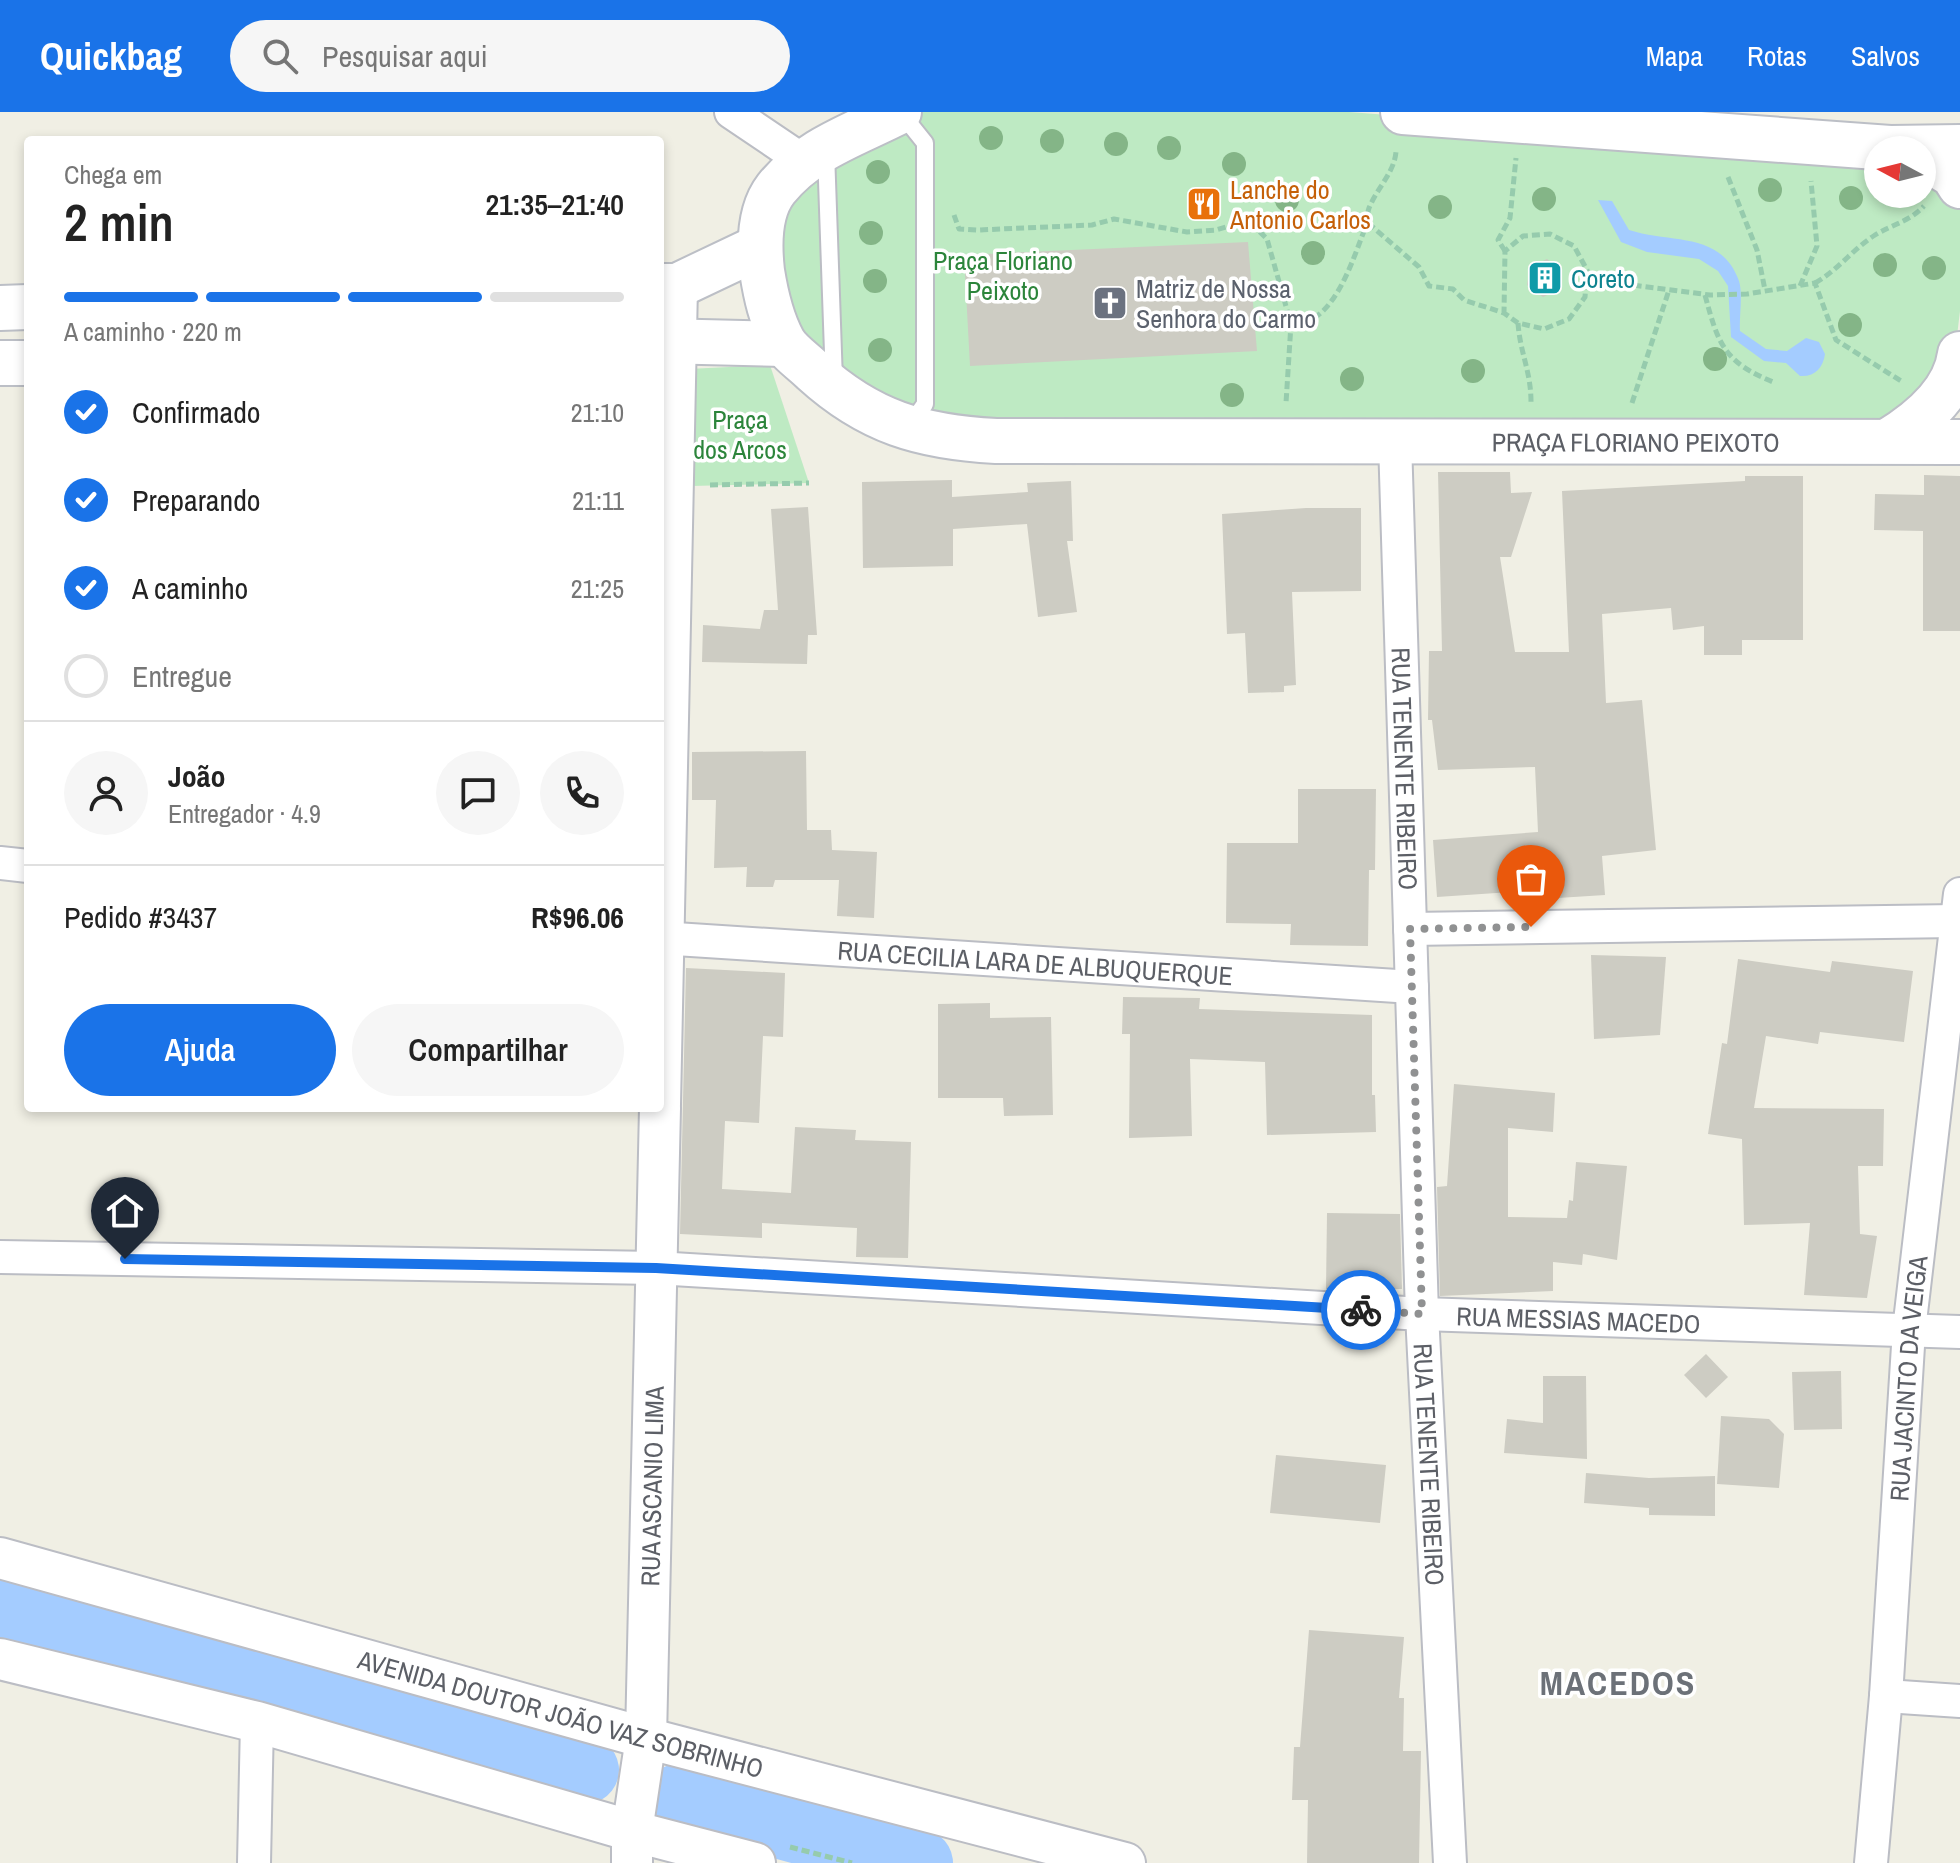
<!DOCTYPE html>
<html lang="pt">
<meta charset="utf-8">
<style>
body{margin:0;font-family:"Archivo Narrow",sans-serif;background:#f6f6f6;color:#222;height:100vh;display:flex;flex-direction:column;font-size:30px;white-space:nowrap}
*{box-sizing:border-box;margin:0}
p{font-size:26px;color:#767676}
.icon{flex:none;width:44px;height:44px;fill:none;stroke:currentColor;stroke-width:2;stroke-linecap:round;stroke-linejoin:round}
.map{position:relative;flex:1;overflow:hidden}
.panel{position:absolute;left:24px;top:24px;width:640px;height:976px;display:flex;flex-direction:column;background:#fff;border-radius:8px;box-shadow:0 4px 12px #0003}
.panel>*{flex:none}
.needle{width:52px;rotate:277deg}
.fabs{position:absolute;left:1864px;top:24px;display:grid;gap:16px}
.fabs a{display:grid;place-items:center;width:72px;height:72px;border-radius:50%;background:#fff;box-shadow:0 4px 12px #0003;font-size:40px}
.pin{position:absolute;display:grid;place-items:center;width:68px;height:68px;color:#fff;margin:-82px -34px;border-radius:50% 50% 50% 0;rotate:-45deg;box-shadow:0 0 8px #0007}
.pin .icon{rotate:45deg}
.courier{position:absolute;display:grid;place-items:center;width:80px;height:80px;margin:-40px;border:6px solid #1a73e8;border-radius:50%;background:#fff;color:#222;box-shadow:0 2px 10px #0007}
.summary em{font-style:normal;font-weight:600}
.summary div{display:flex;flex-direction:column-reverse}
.summary{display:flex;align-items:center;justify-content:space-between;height:136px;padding:0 40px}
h1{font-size:52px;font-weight:600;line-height:60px}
.bar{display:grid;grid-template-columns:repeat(4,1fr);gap:12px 8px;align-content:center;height:96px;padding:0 40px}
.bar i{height:10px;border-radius:6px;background:#e0e0e0}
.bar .current{background:#1a73e8}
.bar p{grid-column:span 4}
.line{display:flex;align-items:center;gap:20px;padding:0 40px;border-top:2px solid #e0e0e0}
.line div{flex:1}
.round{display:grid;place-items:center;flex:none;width:84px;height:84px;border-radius:42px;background:#f6f6f6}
ol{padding:0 40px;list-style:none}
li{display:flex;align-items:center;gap:24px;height:88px}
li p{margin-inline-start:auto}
li .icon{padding:8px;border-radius:50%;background:#1a73e8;color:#fff;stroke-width:4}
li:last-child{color:#767676}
li i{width:44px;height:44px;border:4px solid #e0e0e0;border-radius:50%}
.action{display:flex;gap:16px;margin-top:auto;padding:16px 40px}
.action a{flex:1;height:92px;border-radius:48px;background:#1a73e8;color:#fff;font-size:32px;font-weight:600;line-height:92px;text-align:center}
.action a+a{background:#f6f6f6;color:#222}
header{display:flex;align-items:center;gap:48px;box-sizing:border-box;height:112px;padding:0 40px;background:#1a73e8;color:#fff}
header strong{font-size:38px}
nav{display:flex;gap:44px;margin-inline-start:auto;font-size:28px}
.search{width:560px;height:72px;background:#f6f6f6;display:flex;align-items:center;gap:20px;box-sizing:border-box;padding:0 28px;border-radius:44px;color:#767676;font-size:30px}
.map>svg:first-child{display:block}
</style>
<header>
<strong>Quickbag</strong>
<div class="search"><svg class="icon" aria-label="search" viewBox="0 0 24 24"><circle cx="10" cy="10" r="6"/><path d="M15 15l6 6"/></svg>Pesquisar aqui</div>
<nav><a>Mapa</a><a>Rotas</a><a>Salvos</a></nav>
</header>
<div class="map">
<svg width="1960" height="1751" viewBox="0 0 1960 1751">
<rect width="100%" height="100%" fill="#f0efe4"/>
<!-- green -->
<g fill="#beeac3">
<polygon points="915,0 1349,0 1878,40 1878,82 1922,82 1922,51 1960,86 1960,199 1954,249 1907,312 998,325 837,274 832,37"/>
<polygon points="822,41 830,270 787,230 775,83"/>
<polygon points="770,253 809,371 691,374 688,257"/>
</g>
<!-- water -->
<path fill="#a4ccff" d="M1598 88 1612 89 1629 118C1673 132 1721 119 1739 169 1743 182 1739 205 1740 219L1766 237 1787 239 1806 226 1819 230 1825 242C1823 256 1815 265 1800 264L1786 251 1764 249 1731 225 1728 174 1718 159 1699 147 1647 140 1621 130Z"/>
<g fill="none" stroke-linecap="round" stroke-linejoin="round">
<!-- river -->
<g stroke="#a4ccff" stroke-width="68">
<polyline points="0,1498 585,1658"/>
<polyline points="680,1685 919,1751"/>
</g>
</g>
<!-- building -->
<g fill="#cdccc3">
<polygon points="1248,130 1257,239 970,254 964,143"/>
<polygon points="1547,147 1562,159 1560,177 1543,185 1527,173 1530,155"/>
<polygon points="1438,360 1510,360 1511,381 1532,380 1511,445 1500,445 1515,540 1569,540 1562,379 1745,369 1745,364 1803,364 1803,528 1742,528 1742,543 1704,543 1704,514 1673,518 1671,496 1602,502 1606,591 1642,588 1656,738 1602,744 1605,783 1542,787 1542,778 1437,785 1433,728 1538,720 1535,655 1438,658 1432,608 1428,608 1429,539 1442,539"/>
<polygon points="1924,363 1960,364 1960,519 1923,519 1923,419 1874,418 1875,382 1924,383"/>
<polygon points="952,368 952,385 1028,380 1027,371 1071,369 1073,429 1067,429 1077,500 1038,505 1027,412 953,417 953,454 863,456 862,370"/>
<polygon points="808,395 817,523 808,523 807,552 702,550 703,513 760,517 764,498 778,498 771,397"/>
<polygon points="1306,396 1361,396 1361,479 1292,480 1296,573 1284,574 1284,580 1248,581 1245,521 1227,522 1222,402"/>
<polygon points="806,639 807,718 831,718 832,738 877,740 874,806 837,804 839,768 775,768 773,775 746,775 747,755 714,756 716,688 692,688 692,640"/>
<polygon points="1298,677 1376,677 1375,758 1369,758 1368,834 1290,833 1291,812 1226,811 1227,731 1298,731"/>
<polygon points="1591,843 1666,845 1660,923 1594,927"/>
<polygon points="1738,847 1830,860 1832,849 1913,859 1904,930 1820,920 1818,932 1766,924 1754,996 1884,997 1883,1054 1858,1054 1860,1122 1877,1124 1867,1186 1804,1183 1810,1111 1744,1113 1742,1027 1708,1022 1722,931 1727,932"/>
<polygon points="686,856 785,861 783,925 763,924 759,1011 725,1009 722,1077 791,1081 795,1015 856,1018 855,1028 911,1030 908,1146 856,1145 857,1116 762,1111 762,1126 680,1122"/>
<polygon points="1123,885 1200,886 1199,897 1372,903 1372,983 1375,983 1376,1020 1267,1023 1265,950 1190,947 1192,1024 1129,1026 1130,922 1122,922"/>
<polygon points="990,891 990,906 1051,905 1053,1003 1004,1004 1003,986 938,986 938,892"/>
<polygon points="1454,972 1555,981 1553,1020 1508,1016 1508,1105 1567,1106 1569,1088 1573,1089 1576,1050 1627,1054 1617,1148 1583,1142 1582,1153 1553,1150 1553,1179 1440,1184 1437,1075 1447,1074"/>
<polygon points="1327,1101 1400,1102 1402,1177 1326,1177"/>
<polygon points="1706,1242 1728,1265 1706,1286 1684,1263"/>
<polygon points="1841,1259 1842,1317 1794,1318 1792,1260"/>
<polygon points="1543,1264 1586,1264 1587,1347 1504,1341 1507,1307 1543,1311"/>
<polygon points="1721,1304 1769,1307 1784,1322 1779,1376 1717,1372"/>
<polygon points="1276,1343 1386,1353 1380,1411 1270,1401"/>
<polygon points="1586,1361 1649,1366 1715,1364 1715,1404 1649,1403 1649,1396 1584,1391"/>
<polygon points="1309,1518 1404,1525 1399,1586 1404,1586 1403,1639 1421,1639 1419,1751 1307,1751 1308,1688 1292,1688 1294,1635 1300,1635"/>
</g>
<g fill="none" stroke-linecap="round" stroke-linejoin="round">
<!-- service casing -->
<g stroke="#bbbdc4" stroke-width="20">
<g id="service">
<polyline points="901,1 925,31 925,292 910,313"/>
<polyline points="826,40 834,269"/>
</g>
</g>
<!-- minor casing -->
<g stroke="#bbbdc4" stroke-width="36">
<g id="minor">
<polyline points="731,0 802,48"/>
<path id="s1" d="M1395 329 1422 1202 1450 1751"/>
<polyline points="0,751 28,754"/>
<polyline points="1410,817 1957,809"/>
<path id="s2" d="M660 826 1412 875"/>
<path id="s3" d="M0 1145 656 1156 1422 1202 1960 1220"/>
<polyline points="1886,1584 1960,1589"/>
<polyline points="254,1751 257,1610"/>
<path id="s4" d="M1871 1751 1886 1584 1909 1218 1960 782"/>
</g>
</g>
<!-- tertiary casing -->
<g stroke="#bbbdc4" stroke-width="44">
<g id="tertiary">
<polyline points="660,992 677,174"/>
<path id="s5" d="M0 1446 646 1626 1125 1751"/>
<polyline points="0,1547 257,1610 632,1719 755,1751"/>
<path id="s6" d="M632 1751V1719L646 1626 660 996"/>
</g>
</g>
<!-- secondary casing -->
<g stroke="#bcbfc6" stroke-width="48">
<g id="secondary">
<path id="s7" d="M899 0C854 23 808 37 776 77 759 99 759 132 762 159 766 184 771 207 783 229 789 240 804 250 813 259 869 310 921 325 996 329L1960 330"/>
<polyline points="1403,0 1890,36 1960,35"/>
<polyline points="1922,44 1953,63 1960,74"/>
<polyline points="660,174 677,174 759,135"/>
<polyline points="0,196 28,195"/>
<polyline points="660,229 784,232"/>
<polyline points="0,251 28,251"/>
<path d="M1888 329C1919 310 1955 281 1960 242"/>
</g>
</g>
<!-- path -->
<g stroke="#96cbad" stroke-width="5" stroke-dasharray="8 4" stroke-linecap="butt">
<polyline points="1728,65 1757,138 1765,178"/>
<polyline points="954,103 959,117 978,118 1092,113 1114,107 1187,120 1216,118 1248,108 1267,127 1291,212 1286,291"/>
<polyline points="1368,111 1419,155 1429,174 1453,177 1464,188 1504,201 1518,211 1544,217 1569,207 1585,185 1587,158 1574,134 1550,122 1523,124 1505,139 1504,201"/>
<polyline points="1505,139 1498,128 1510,106 1516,46"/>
<polyline points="1586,167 1710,183 1747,182 1815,171 1836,228 1901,269"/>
<path d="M1815 171C1838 158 1853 137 1875 123 1893 112 1909 110 1924 94"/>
<polyline points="1800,174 1817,134 1811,69"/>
<path d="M1705 183C1718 232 1724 250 1773 270"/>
<path d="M1518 211C1520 241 1531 259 1531 290"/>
<path d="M1291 212C1334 215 1353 146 1366 114 1368 108 1367 101 1369 96 1377 76 1394 61 1396 40"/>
<polyline points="1632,291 1669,178"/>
<polyline points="710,373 809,371"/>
<polyline points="790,1735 852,1751"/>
</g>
<!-- service -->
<use href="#service" stroke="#fff" stroke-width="16"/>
<!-- minor -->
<use href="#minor" stroke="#fff" stroke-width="32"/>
<!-- tertiary -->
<use href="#tertiary" stroke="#fff" stroke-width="40"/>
<!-- secondary -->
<use href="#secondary" stroke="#fff" stroke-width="44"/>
</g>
<!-- trees -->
<g fill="#84b587">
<circle cx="991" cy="26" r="12"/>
<circle cx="1052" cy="29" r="12"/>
<circle cx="1116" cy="32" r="12"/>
<circle cx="1169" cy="36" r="12"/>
<circle cx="1234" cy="52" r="12"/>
<circle cx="878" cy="60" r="12"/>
<circle cx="1770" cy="78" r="12"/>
<circle cx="1851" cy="86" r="12"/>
<circle cx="1544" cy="87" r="12"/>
<circle cx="1287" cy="88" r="12"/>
<circle cx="1440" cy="95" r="12"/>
<circle cx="871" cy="121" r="12"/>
<circle cx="1313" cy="141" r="12"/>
<circle cx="1885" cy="153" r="12"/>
<circle cx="1934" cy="156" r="12"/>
<circle cx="875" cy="169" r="12"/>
<circle cx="1850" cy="213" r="12"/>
<circle cx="880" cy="238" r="12"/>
<circle cx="1715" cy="247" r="12"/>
<circle cx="1473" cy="259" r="12"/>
<circle cx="1352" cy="267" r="12"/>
<circle cx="1232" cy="283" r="12"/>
</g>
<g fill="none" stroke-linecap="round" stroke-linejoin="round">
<!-- done -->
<polyline stroke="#909192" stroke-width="8" stroke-dasharray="0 14.4" points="1361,1198 1422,1202 1410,817 1531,815"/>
<!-- route -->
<polyline stroke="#1a73e8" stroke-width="10" points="125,1147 656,1156 1361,1198"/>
</g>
<!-- icons -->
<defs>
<g id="restaurant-square" transform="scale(1.8)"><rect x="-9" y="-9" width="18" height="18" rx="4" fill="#e8710a" stroke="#fff"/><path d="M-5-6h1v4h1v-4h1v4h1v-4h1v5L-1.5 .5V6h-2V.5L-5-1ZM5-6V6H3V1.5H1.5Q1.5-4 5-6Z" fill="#fff"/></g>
<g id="building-square" transform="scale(1.8)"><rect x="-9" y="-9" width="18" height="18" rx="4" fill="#0f9aa8" stroke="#fff"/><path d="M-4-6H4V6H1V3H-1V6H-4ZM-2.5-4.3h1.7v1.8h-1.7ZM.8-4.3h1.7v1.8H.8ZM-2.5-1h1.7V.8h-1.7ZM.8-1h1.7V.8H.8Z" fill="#fff"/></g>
<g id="church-square" transform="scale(1.8)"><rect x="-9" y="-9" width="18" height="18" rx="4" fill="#6b7280" stroke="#fff"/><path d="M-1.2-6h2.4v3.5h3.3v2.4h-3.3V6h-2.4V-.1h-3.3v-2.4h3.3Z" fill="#fff"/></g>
</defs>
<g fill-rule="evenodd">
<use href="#restaurant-square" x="1204" y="92"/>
<use href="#building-square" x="1545" y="166"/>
<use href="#church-square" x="1110" y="191"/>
</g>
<g text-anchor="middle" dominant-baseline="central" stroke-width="7" stroke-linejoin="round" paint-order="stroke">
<!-- food labels -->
<g font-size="26" fill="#c56008" stroke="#fff" text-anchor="start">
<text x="1230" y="77">Lanche do<tspan x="1230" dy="30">Antonio Carlos</tspan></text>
</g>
<!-- park labels -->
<g font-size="26" fill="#2c853b" stroke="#fff">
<text x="1003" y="148">Praça Floriano<tspan x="1003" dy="30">Peixoto</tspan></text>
<text x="740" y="307">Praça<tspan x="740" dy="30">dos Arcos</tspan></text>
</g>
<!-- culture labels -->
<g font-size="26" fill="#0d838f" stroke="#fff" text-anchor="start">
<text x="1571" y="166">Coreto</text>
</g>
<!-- worship labels -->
<g font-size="26" fill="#5b616d" stroke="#fff" text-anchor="start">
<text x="1136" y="176">Matriz de Nossa<tspan x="1136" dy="30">Senhora do Carmo</tspan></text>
</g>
<!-- street labels -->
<g font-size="26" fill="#5c5f66" stroke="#fff">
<text stroke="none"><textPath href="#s7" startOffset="1188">PRAÇA FLORIANO PEIXOTO</textPath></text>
<text stroke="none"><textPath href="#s1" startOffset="328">RUA TENENTE RIBEIRO</textPath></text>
<text stroke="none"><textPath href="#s2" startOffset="376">RUA CECILIA LARA DE ALBUQUERQUE</textPath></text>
<text stroke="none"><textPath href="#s3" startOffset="1580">RUA MESSIAS MACEDO</textPath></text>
<text stroke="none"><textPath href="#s4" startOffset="486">RUA JACINTO DA VEIGA</textPath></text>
<text stroke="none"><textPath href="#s1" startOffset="1024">RUA TENENTE RIBEIRO</textPath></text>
<text stroke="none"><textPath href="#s6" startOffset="378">RUA ASCANIO LIMA</textPath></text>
<text stroke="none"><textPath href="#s5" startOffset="582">AVENIDA DOUTOR JOÃO VAZ SOBRINHO</textPath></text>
</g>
<!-- district labels -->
<g font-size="34" font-weight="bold" letter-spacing="2" fill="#6c7178" stroke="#fff">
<text x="1618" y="1571">MACEDOS</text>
</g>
</g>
</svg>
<div class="fabs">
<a><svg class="needle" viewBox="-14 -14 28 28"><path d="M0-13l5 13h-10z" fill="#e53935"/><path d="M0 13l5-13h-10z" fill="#767676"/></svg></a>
</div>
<div class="pin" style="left:1531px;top:815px;background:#ea580c"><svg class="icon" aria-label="bag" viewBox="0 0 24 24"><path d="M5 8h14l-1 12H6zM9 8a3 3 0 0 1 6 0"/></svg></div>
<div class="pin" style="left:125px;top:1147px;background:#1f2937"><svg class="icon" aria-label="home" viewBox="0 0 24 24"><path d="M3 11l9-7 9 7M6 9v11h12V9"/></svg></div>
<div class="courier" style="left:1361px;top:1198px"><svg class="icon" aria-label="bike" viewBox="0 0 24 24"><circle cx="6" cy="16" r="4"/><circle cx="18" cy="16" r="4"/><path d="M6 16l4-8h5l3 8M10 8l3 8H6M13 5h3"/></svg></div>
<section class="panel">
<div class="summary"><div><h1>2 min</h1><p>Chega em</p></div><em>21:35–21:40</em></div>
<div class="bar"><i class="current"></i><i class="current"></i><i class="current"></i><i></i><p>A caminho · 220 m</p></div>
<ol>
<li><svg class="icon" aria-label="check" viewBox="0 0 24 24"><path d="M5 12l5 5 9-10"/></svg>Confirmado<p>21:10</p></li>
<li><svg class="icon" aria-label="check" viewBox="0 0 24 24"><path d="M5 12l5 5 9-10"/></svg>Preparando<p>21:11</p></li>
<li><svg class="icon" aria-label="check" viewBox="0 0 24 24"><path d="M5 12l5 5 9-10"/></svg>A caminho<p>21:25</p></li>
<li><i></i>Entregue</li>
</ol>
<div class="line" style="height:144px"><a class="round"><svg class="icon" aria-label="person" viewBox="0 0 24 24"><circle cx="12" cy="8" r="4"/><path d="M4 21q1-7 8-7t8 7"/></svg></a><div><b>João</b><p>Entregador · 4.9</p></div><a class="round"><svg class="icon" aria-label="chat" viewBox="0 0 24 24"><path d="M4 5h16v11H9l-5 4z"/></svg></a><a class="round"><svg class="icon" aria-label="phone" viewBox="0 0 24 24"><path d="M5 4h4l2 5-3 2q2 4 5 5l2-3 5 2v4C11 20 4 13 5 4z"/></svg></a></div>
<div class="line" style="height:104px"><div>Pedido #3437</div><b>R$96.06</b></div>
<div class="action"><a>Ajuda</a><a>Compartilhar</a></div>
</section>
</div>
